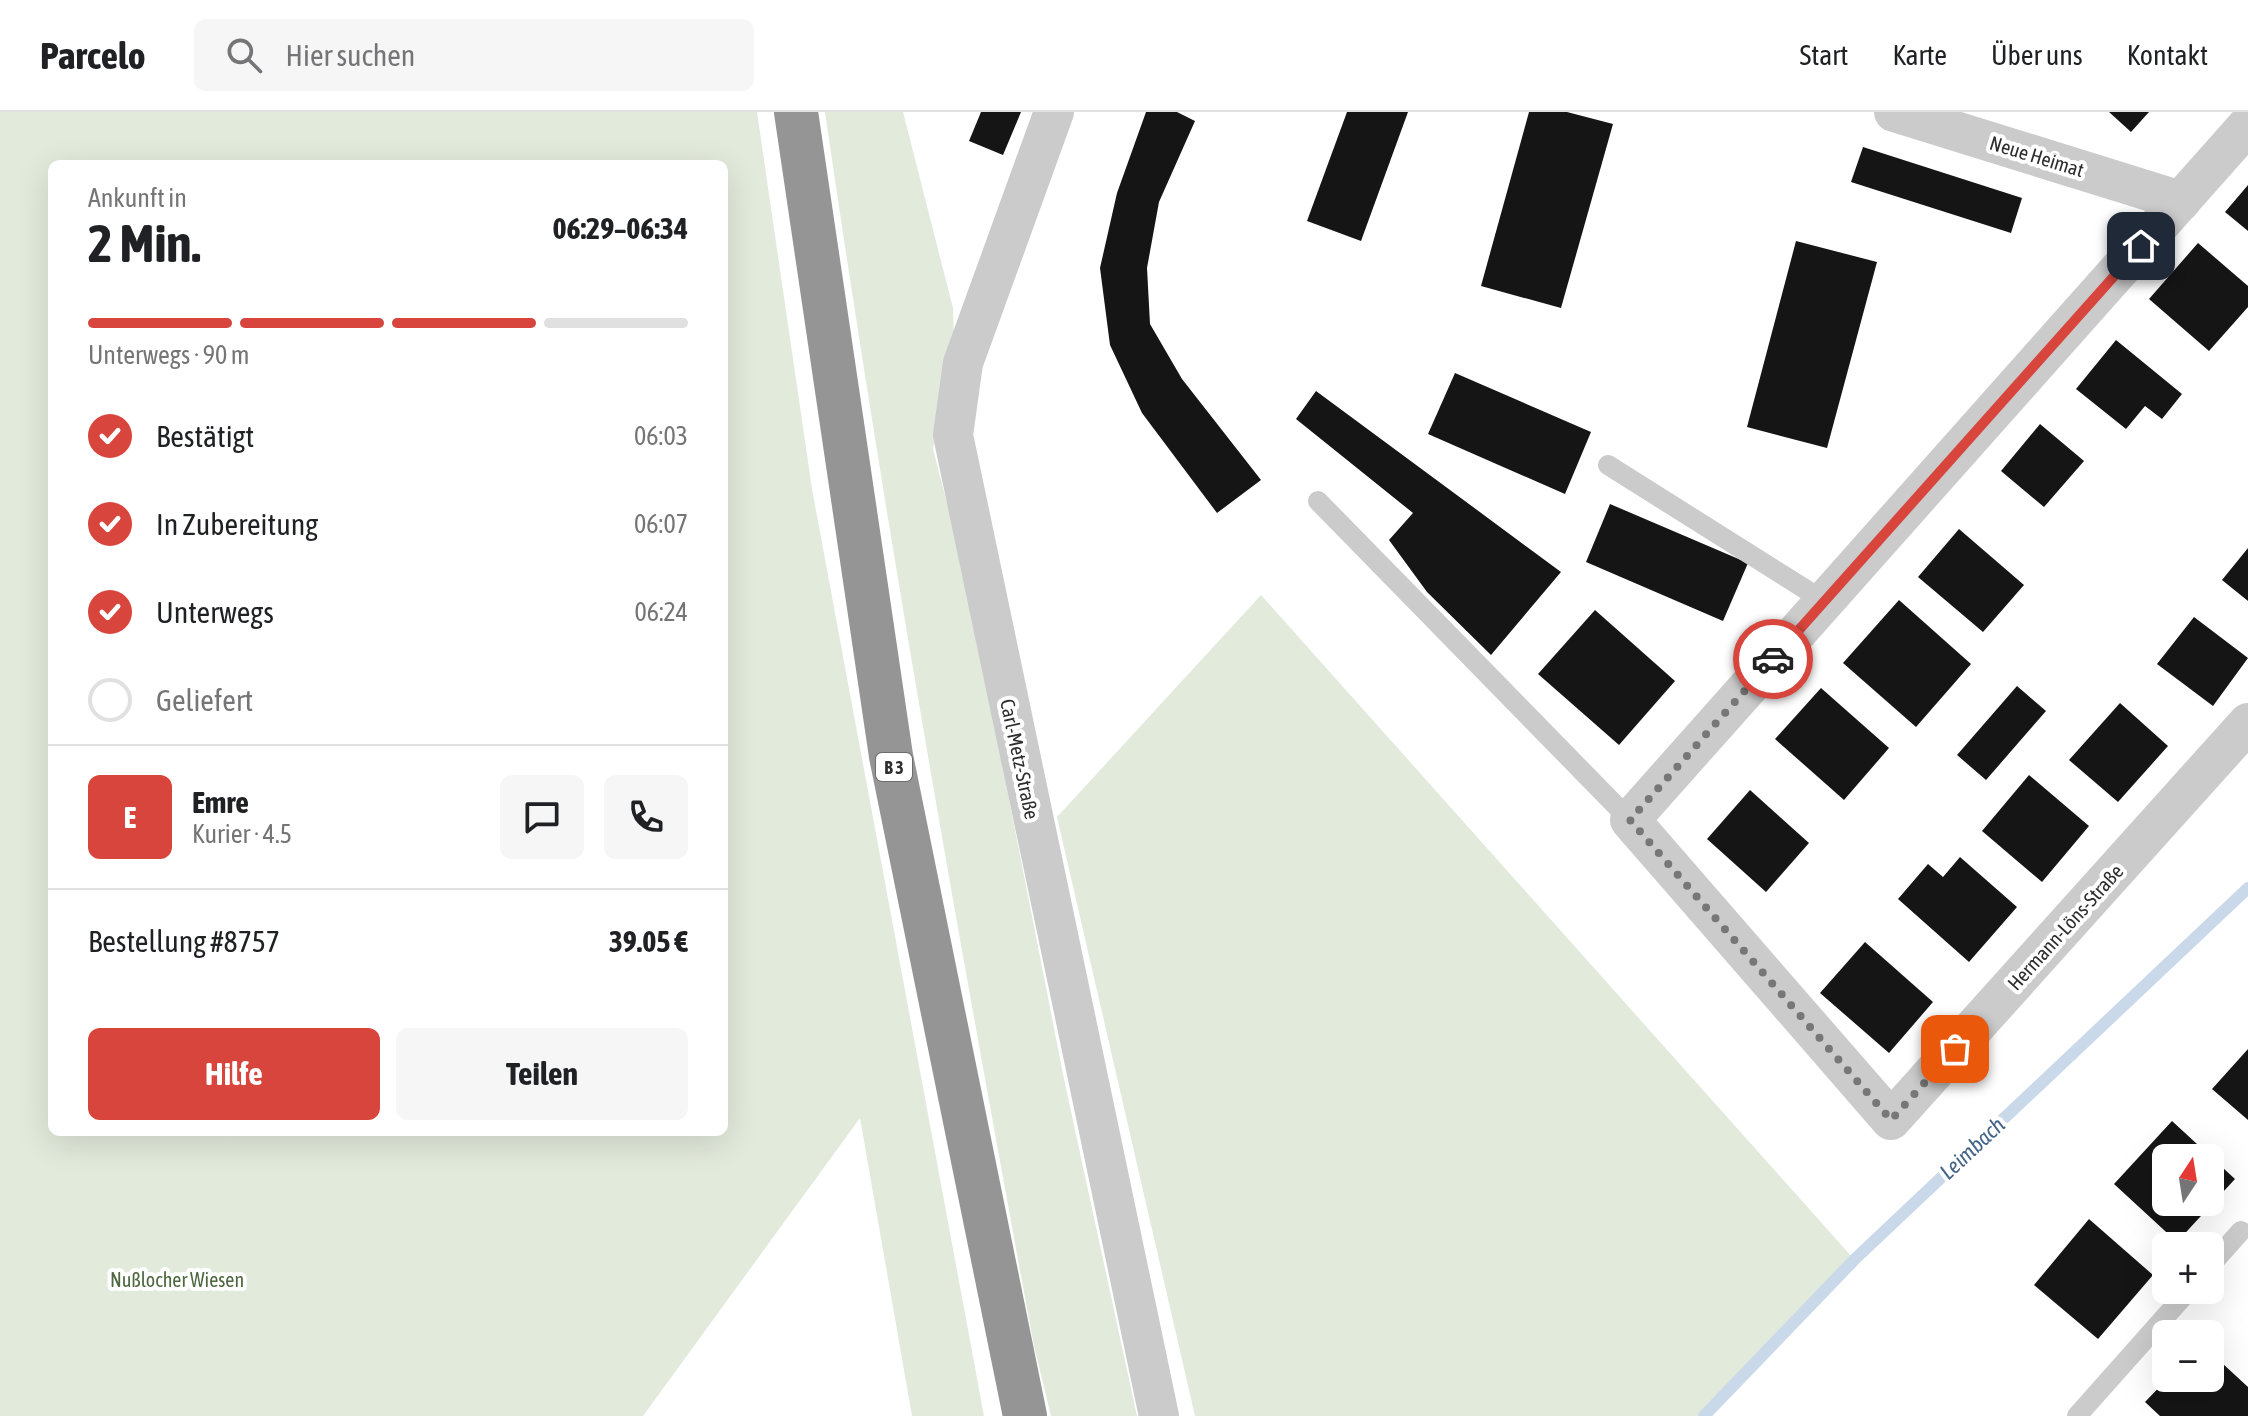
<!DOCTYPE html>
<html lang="de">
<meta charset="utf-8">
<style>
body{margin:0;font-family:"Asap Condensed",sans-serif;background:#f6f6f6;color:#202124;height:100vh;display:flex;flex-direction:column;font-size:30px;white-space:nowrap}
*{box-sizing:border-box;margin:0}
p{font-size:26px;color:#757577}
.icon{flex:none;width:44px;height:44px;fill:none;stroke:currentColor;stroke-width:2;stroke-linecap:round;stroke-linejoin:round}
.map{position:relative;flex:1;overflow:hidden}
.panel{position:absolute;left:48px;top:48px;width:680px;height:976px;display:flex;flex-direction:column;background:#fff;border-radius:12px;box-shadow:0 8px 32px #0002}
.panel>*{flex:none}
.needle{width:52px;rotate:12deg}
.fabs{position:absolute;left:2152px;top:1032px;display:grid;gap:16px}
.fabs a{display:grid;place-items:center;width:72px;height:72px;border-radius:12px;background:#fff;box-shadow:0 8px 32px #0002;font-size:40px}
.pin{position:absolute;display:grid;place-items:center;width:68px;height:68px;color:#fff;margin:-34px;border-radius:16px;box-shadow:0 4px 12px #0006}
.courier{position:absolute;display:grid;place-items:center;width:80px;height:80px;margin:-40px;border:6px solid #d7453d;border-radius:50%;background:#fff;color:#222;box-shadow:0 2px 10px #0007}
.overview em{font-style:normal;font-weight:700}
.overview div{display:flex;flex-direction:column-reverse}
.overview{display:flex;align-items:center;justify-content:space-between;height:136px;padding:0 40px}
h1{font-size:52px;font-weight:700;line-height:60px}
.bar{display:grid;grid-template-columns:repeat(4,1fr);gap:12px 8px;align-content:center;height:96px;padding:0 40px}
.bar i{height:10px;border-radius:6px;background:#e0e0e0}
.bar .current{background:#d7453d}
.bar p{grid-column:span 4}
.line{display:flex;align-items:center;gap:20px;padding:0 40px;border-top:2px solid #e0e0e0}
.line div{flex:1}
.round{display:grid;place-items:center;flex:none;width:84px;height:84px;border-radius:12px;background:#f6f6f6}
ol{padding:0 40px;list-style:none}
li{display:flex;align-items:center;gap:24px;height:88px}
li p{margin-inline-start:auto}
li .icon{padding:8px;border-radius:50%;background:#d7453d;color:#fff;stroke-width:4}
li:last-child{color:#757577}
li i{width:44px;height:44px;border:4px solid #e0e0e0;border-radius:50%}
.primary-button{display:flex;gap:16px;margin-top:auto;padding:16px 40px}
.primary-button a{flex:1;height:92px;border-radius:12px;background:#d7453d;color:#fff;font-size:32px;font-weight:700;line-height:92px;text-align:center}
.primary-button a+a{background:#f6f6f6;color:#202124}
header{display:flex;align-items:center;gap:48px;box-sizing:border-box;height:112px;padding:0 40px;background:#fff;border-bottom:2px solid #e0e0e0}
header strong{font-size:38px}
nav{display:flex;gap:44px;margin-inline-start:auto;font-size:28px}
.search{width:560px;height:72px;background:#f6f6f6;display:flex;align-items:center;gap:20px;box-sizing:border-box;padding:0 28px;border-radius:12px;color:#757577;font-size:30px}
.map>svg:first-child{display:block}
</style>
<header>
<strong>Parcelo</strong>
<div class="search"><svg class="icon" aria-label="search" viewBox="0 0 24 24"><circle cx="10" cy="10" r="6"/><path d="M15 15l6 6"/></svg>Hier suchen</div>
<nav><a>Start</a><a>Karte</a><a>Über uns</a><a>Kontakt</a></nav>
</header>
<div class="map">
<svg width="2248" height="1304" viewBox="0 0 2248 1304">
<rect width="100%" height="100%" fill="#fff"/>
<!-- green -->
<g fill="#e2eadc" fill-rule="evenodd">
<path d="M0 0H757L812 377 984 1304H912L860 1006 643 1304H0ZM52 52H724V1020H229L226 1025V1020H52Z"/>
<path d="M825 0H903L953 196 954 226 933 337 963 453 1064 967 1137 1304H1051L1034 1234C958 824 885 413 825 0Z"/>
<polygon points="1261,483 1852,1145 1698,1304 1195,1304 1057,705"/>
</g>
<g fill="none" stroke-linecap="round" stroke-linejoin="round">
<!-- stream -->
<polyline stroke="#cad9e9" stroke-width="12" points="1704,1304 1855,1147 2248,776"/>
</g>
<!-- building -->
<g fill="#151515" fill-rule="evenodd">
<polygon points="981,0 1021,0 1003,43 969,29"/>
<polygon points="1146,0 1177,0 1195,9 1159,90 1147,156 1150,212 1182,267 1261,368 1217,401 1142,301 1110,233 1100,156 1117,81"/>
<polygon points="1347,0 1408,0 1361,129 1307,109"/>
<polygon points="1529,0 1567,0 1613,12 1561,196 1481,174"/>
<polygon points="2109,0 2149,0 2131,20"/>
<polygon points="1863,35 2022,86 2011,121 1851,70"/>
<polygon points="2248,73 2248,119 2225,100"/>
<polygon points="1796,129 1877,150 1827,336 1747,315"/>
<polygon points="2198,131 2248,174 2248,195 2209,239 2149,187"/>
<polygon points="2116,228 2182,282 2162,307 2145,294 2126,317 2076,277"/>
<polygon points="1455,261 1591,320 1565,382 1428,322"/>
<polygon points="1316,279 1561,460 1491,543 1427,480 1389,428 1413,401 1296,307"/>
<polygon points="2040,312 2084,349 2044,395 2001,359"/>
<polygon points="1610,392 1748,451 1723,509 1586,450"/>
<polygon points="1959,417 2024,473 1983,520 1918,465"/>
<polygon points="2248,436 2248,489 2222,468"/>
<polygon points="1899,488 1971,552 1916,615 1843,551"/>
<polygon points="1595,498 1675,569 1619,633 1538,562"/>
<polygon points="2194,505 2248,546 2213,594 2157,552"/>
<polygon points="2017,574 2046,599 1986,668 1957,643"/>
<polygon points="1821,576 1889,636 1844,688 1775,627"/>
<polygon points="2120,591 2168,634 2118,690 2069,648"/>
<polygon points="2029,663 2089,714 2042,770 1982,719"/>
<polygon points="1750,678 1809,731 1766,780 1707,727"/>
<polygon points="1960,745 2017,795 1969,850 1898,787 1928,752 1943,765"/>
<polygon points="1865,830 1933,890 1889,941 1820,881"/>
<polygon points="2248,937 2248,1008 2212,977"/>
<path d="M2172 1009 2235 1067 2177 1130 2114 1072ZM2166 1046H2210V1090H2166Z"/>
<polygon points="2089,1107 2153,1163 2098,1227 2034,1173"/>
<polygon points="2210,1240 2248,1275 2248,1304 2160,1304 2145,1290 2168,1266 2210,1266"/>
</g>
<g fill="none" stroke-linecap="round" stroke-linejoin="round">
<!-- lane -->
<g stroke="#cbcbcb" stroke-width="20">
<polyline points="1608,353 1824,489"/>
<polyline points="1318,389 1630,708"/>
<polyline points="2210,1154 2241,1119"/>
<polyline points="2077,1304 2189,1178"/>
</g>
<!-- street -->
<g stroke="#cbcbcb" stroke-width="40">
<polyline points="1054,0 963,251 953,323 1159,1304"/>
<polyline points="1894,0 2181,89"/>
<polyline points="2248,13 1630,708 1891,1008 2248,611"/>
</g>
<!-- highway -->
<polyline stroke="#959595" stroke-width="44" points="796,0 891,644 1025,1304"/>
</g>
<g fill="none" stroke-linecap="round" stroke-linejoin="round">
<!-- done -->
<polyline stroke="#777" stroke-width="8" stroke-dasharray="0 14.4" points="1773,547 1630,708 1891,1008 1955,937"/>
<!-- route -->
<polyline stroke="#d7453d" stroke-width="10" points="1773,547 2141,134"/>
</g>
<g text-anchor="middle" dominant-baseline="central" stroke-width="8" stroke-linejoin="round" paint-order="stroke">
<!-- shield labels -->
<rect fill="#fff" stroke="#6d6d6d" stroke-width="2" x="876" y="641" width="36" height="28" rx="6"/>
<g font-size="18" font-weight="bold" fill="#2e2e2e">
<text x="894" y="655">B 3</text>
</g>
<!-- street labels -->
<g font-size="20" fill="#2e2e2e" stroke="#fff">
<text transform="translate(2037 44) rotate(17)">Neue Heimat</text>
<text transform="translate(1020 647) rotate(78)">Carl-Metz-Straße</text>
<text transform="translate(2065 815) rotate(-48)">Hermann-Löns-Straße</text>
</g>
<!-- park labels -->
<g font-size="20" fill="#4c663e" stroke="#fff">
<text x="177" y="1167">Nußlocher Wiesen</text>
</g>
<!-- water labels -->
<g font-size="22" font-style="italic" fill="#426489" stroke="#fff">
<text transform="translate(1972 1036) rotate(-43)">Leimbach</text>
</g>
</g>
</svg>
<div class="fabs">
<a><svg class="needle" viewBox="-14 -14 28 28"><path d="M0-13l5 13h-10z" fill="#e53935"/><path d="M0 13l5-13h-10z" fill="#757577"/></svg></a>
<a>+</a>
<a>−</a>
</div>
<div class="pin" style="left:1955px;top:937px;background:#ea580c"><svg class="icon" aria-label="bag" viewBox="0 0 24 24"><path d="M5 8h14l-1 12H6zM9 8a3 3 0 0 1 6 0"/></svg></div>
<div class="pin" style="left:2141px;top:134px;background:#1f2937"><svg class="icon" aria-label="home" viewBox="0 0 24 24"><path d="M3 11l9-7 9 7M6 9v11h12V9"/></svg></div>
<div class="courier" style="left:1773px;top:547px"><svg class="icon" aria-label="car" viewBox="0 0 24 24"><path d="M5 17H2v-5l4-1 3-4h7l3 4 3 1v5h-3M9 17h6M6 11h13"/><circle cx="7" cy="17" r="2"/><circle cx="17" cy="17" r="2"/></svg></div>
<section class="panel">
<div class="overview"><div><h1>2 Min.</h1><p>Ankunft in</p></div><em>06:29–06:34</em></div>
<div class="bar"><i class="current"></i><i class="current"></i><i class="current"></i><i></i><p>Unterwegs · 90 m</p></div>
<ol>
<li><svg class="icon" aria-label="check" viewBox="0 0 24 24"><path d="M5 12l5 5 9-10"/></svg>Bestätigt<p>06:03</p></li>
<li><svg class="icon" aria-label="check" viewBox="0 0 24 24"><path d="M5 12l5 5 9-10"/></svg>In Zubereitung<p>06:07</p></li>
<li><svg class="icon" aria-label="check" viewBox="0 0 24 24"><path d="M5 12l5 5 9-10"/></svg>Unterwegs<p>06:24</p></li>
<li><i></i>Geliefert</li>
</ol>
<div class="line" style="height:144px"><b class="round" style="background:#d7453d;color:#fff">E</b><div><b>Emre</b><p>Kurier · 4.5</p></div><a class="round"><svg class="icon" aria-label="chat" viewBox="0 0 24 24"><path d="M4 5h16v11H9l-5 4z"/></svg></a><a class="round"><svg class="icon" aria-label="phone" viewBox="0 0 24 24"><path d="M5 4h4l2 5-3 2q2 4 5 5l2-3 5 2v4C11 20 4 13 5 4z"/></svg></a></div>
<div class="line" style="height:104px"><div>Bestellung #8757</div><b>39.05 €</b></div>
<div class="primary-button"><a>Hilfe</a><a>Teilen</a></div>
</section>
</div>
